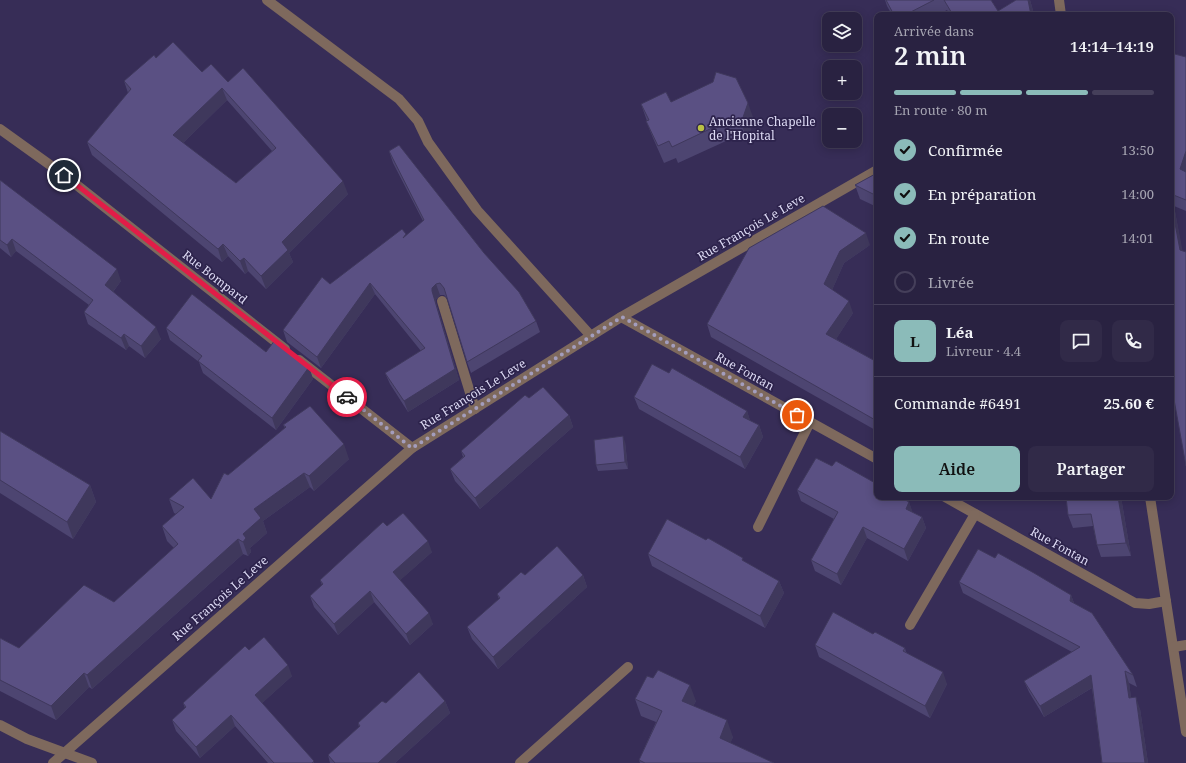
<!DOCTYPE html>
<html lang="fr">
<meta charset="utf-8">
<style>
body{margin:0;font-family:"Noto Serif",serif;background:#312a48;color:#f1f3f6;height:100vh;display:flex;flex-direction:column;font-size:15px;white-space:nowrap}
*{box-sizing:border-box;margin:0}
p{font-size:13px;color:#a5a4b1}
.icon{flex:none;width:22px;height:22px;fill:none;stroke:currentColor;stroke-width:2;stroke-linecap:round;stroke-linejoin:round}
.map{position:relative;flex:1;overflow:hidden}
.details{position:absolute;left:874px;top:12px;width:300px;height:488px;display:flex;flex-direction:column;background:#292241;border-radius:8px;box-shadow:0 2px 10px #0003,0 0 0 1px #453f5a}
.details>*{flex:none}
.controls{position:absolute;left:822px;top:12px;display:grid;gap:8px}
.controls a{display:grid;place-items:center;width:40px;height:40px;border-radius:8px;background:#292241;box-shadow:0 2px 10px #0003,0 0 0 1px #453f5a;font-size:20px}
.pin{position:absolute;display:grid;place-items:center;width:34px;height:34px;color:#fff;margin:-17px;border:2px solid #fff;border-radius:50%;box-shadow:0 1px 4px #0007}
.courier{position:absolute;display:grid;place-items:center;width:40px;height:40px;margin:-20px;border:3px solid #e11d48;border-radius:50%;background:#fff;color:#222;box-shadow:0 1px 5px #0007}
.head em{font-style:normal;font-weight:600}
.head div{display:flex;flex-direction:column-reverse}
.head{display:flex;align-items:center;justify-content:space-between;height:68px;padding:0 20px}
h1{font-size:26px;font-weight:600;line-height:30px}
.bar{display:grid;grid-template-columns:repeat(4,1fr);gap:6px 4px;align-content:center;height:48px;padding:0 20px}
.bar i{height:5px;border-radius:3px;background:#453f5a}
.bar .current{background:#8bbbb9}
.bar p{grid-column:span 4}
.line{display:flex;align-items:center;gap:10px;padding:0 20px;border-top:1px solid #453f5a}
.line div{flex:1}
.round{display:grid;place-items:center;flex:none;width:42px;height:42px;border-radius:8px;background:#312a48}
ol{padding:0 20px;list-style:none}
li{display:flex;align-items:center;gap:12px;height:44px}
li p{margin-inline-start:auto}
li .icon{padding:4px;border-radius:50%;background:#8bbbb9;color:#111;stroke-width:4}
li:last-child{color:#a5a4b1}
li i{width:22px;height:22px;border:2px solid #453f5a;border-radius:50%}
.cta{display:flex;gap:8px;margin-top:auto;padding:8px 20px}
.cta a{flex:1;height:46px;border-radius:8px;background:#8bbbb9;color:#111;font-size:16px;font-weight:600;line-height:46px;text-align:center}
.cta a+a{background:#312a48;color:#f1f3f6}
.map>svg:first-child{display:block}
</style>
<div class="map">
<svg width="1186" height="763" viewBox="0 0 1186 763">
<rect width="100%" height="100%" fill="#372d57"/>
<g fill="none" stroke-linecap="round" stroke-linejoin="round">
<!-- minor -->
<g stroke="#7e695d" stroke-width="10">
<polyline points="267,0 399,99 418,121 428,142 477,210 591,336"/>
<polyline points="1059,0 1061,15"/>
<polyline points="0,129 64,175 285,349"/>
<polyline points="442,301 475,409"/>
<polyline points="621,317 877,459"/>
<polyline points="299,360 412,448"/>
<polyline points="945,497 1135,603 1149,604 1166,601"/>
<polyline points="1150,497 1186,732"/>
<polyline points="758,527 810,422"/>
<polyline points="910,625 975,514"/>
<polyline points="1174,647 1186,645"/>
<polyline points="0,725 27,739 92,763"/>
<polyline points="53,763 412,448 621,317 877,170"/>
<polyline points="520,763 628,667"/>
</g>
</g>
<!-- wall -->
<g fill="#4d4571" fill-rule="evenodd">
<polygon points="885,0 991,0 998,11 1016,0 1030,0 1032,7 1034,15 950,15 947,10 937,15 892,15 887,6"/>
<polygon points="1171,53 1186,57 1186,211 1174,206 1182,251 1171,383"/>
<path d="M156 58 202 72 228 82 348 194 289 253 293 262 266 289 248 271 245 274 228 256 222 262 92 155 87 142 128 93 124 81ZM227 100 272 151 236 183 183 143Z"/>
<polygon points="671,102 754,120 747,140 737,136 678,163 676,158 664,163 653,138 646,121 647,121 641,104"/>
<polygon points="389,151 536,321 540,332 471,373 467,362 447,298 444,295 440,295 436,299 436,303 459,380 408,412 390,384 385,373 421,351 375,294 321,368 287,342 283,330 330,284 407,235 423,221 393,163"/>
<polygon points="877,173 877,207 860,199 855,185"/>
<polygon points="0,180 121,281 113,292 161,339 145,358 129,346 126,350 88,324 84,312 89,305 16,251 11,257 0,248"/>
<polygon points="870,245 844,263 832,290 853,313 836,339 877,362 877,431 711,337 707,324"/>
<polygon points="166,328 266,352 309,367 313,379 276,430 203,373 199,362 170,340"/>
<polygon points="669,373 747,411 750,421 759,425 763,437 745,469 639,409 634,397"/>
<polygon points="529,398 569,415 573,427 480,509 455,481 450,469 463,457 461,451"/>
<polygon points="283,425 349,459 314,491 310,487 263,521 267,533 250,548 251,552 248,556 243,554 92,689 89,687 56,720 0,691 0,638 19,648 114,602 174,548 167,541 162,526 176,514 174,513 169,499 211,499 228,475 285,428"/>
<polygon points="0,431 90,485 96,502 73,539 0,493"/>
<polygon points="625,442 628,469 598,471 596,465"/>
<polygon points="832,466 909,502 912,512 922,517 926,528 908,561 867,538 841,585 815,571 811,560 834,519 801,501 797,490"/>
<polygon points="1020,497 1061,497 1029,501"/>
<polygon points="1066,497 1121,497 1131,556 1101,557 1097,545 1093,526 1073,528 1068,515"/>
<polygon points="387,526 432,552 400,580 433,624 410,645 374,602 338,635 314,607 310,596 322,585 320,580"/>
<polygon points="648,554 744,562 779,581 784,593 765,628 652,566"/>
<polygon points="995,558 1071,595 1074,603 1133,675 1137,687 1129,683 1131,698 1140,709 1148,763 1102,763 1092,688 1044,717 1029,692 1024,681 1072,652 963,593 959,582"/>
<polygon points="525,575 583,575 587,587 498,669 472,639 467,627 499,599 497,594"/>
<polygon points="873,634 905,648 906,652 947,684 930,718 819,657 815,645"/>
<polygon points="249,650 292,676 262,703 314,763 268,763 235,726 200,758 176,731 172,720 185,708 183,703"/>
<polygon points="653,678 696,701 693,706 733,737 730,743 774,763 640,763 639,760 656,722 641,716 635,699"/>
<polygon points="445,701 450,713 395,763 330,763 328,755 359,727 358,723 386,703"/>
</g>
<!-- shaded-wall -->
<g fill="#3f385c">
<polygon points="1028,0 1030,0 1032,7 1034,15 1031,15"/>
<polygon points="222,88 227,100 178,148 173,135"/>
<polygon points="748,103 754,120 747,140 741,123"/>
<polygon points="1186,151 1186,178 1180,169"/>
<polygon points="343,181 348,194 289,253 293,262 266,289 261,276 282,242"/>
<polygon points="1171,198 1174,206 1185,263 1180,250 1171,202"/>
<polygon points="866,233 870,245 844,263 829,297 824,284 840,251"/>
<polygon points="12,239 16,251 11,257 7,245"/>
<polygon points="223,244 228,256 222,262 218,249"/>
<polygon points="244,258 248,271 245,274 240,261"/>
<polygon points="117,269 121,281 109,297 105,285"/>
<polygon points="370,283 375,294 321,368 317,357"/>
<polygon points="436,284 440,295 436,299 436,303 459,380 408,412 404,401 455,369 432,291 432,288"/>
<polygon points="849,301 853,313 831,347 826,334"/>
<polygon points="156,327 161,339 145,358 141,346"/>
<polygon points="124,334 129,346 126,350 121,338"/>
<polygon points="309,367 313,379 276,430 272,418"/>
<polygon points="747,411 751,423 743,417"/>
<polygon points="569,415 573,427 480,509 475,498"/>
<polygon points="759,425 763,437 745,469 740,457"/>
<polygon points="623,436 625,442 628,469 625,462"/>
<polygon points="344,444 349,459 314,491 309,476"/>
<polygon points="304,473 310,487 263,521 267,533 250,548 251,552 248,556 243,542 243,534 254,509"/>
<polygon points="90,485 96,502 73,539 67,522"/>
<polygon points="1118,497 1121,497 1131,556 1126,543"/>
<polygon points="909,502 913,513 906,509"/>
<polygon points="922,517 926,528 908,561 904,549"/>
<polygon points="863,527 867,538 841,585 837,574"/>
<polygon points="238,539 243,554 92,689 87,675"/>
<polygon points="428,541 432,552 397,583 393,572"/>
<polygon points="583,575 587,587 498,669 493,657"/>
<polygon points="779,581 784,593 765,628 760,616"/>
<polygon points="370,591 374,602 338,635 334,624"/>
<polygon points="1071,595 1075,606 1070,601"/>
<polygon points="429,613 433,624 410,645 406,634"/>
<polygon points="288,665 292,676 259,706 255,695"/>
<polygon points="1125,671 1129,683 1133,710 1129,698"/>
<polygon points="943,672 947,684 930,718 925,706"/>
<polygon points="84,673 89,687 56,720 51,706"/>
<polygon points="1091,675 1095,686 1044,717 1040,706"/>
<polygon points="690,685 696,701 688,717 682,701"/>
<polygon points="1136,697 1140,709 1148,763 1145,763"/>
<polygon points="445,701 450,713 395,763 378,763"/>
<polygon points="231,715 235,726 200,758 196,747"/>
<polygon points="727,720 733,737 726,754 720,738"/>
</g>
<!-- building -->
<g fill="#5a5083" stroke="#3f385c" fill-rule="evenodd">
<polygon points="886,0 934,0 905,15 894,15"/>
<polygon points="944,0 991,0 998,11 1016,0 1028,0 1031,15 953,15"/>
<path d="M173 42 202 72 211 64 228 82 243 68 343 181 282 242 288 250 261 276 244 258 240 261 223 244 218 249 87 142 131 89 124 81 154 55 156 58ZM222 88 276 148 236 183 173 135Z"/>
<polygon points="1171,53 1186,57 1186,151 1180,169 1186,172 1186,200 1171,194"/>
<polygon points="716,72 736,78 748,103 741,123 731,119 672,147 669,141 658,146 646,121 649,120 641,104 666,92 671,102 713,82"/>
<polygon points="399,145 484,253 519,292 536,321 467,362 444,288 440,283 436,284 432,288 432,291 455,369 404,401 385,373 425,348 370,283 317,357 283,330 322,277 330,284 402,229 406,234 403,238 424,220 389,151"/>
<polygon points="877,173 877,196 855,185"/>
<polygon points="0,180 117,269 105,285 156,327 141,346 124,334 121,338 84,312 93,300 12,239 7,245 0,240"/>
<polygon points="1171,202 1180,250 1186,252 1186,466 1171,383"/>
<polygon points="823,206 866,233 840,251 824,284 849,301 826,334 877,362 877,421 707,324 749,248"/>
<polygon points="192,294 266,352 275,340 309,367 272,418 198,361 202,356 166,328"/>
<polygon points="652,364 669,373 672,368 747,411 743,417 759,425 740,457 634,397"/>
<polygon points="543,387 569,415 475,498 450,469 465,456 461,451 492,424 525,395 529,398"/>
<polygon points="310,406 344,444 309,476 304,473 254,509 261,518 243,534 246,538 243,542 238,539 87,675 84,673 51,706 0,680 0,638 19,648 84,585 114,602 178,544 162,526 184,507 169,499 193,478 211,499 224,473 228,475 286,427 283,425"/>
<polygon points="0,431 90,485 67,522 0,480"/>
<polygon points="623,436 625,462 596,465 594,440"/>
<polygon points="816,458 832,466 836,461 877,484 877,497 900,497 909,502 906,509 922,517 904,549 863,527 837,574 811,560 838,512 797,490"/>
<polygon points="1066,497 1118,497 1126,543 1097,545 1091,514 1068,515"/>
<polygon points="403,513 428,541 393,572 429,613 406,634 370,591 334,624 310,596 323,584 320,580 383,522 387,526"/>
<polygon points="667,519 706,540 708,538 743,558 742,560 779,581 760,616 648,554"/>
<polygon points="557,546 583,575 493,657 467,627 500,598 497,594 521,572 525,575"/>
<polygon points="978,549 995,558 998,553 1034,573 1071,595 1070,601 1092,613 1133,675 1125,671 1129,698 1136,697 1145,763 1102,763 1091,675 1040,706 1024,681 1080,647 959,582"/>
<polygon points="833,612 873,634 875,632 905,648 903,651 943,672 925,706 815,645"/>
<polygon points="264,637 288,665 255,695 314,761 312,763 274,763 231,715 196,747 172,720 186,707 183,703 245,646 249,650"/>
<polygon points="658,670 690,685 682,701 727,720 720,738 774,763 645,763 639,760 662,711 635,699 647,676 653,678"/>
<polygon points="419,672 445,701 378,763 335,763 328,755 360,726 358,723 382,701 386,703"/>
</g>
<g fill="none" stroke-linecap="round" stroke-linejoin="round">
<!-- done -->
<polyline stroke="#a39dbd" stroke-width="4" stroke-dasharray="0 7.2" points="347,397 412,448 622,317 797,415"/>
<!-- route -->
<polyline stroke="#e11d48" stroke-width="5" points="64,175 347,397"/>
</g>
<!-- markers -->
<circle fill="#bac045" stroke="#2d234c" stroke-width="1.5" cx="701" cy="128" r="4"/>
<g text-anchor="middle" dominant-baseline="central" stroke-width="3.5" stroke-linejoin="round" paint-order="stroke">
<!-- poi labels -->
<g font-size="12" fill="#dddaf4" stroke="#2d234c" text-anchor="start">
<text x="709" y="121">Ancienne Chapelle<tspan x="709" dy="14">de l'Hopital</tspan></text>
</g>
<!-- street labels -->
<g font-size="12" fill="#dddaf4" stroke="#2d234c">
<text transform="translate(751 227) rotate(-30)">Rue François Le Leve</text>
<text transform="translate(215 277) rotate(38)">Rue Bompard</text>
<text transform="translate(745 371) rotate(29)">Rue Fontan</text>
<text transform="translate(473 394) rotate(-32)">Rue François Le Leve</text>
<text transform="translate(1060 546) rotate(29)">Rue Fontan</text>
<text transform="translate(220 598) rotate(-41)">Rue François Le Leve</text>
</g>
</g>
</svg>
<div class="controls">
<a><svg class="icon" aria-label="layers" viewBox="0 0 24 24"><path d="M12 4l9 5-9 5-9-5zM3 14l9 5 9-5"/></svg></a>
<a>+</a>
<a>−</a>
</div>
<div class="pin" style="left:797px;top:415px;background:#ea580c"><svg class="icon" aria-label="bag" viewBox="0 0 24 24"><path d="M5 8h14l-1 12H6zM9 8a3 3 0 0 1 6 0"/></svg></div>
<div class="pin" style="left:64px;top:175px;background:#1f2937"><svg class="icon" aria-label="home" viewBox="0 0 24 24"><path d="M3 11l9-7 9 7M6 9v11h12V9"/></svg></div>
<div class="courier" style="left:347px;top:397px"><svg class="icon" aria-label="car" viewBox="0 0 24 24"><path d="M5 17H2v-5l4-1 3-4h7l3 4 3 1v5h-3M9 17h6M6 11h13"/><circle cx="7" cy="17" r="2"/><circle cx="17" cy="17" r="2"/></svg></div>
<section class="details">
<div class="head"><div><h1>2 min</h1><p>Arrivée dans</p></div><em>14:14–14:19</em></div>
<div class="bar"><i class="current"></i><i class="current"></i><i class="current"></i><i></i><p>En route · 80 m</p></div>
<ol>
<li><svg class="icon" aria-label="check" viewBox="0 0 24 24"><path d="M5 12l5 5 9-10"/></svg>Confirmée<p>13:50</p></li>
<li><svg class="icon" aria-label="check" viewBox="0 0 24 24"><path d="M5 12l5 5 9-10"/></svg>En préparation<p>14:00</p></li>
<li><svg class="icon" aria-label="check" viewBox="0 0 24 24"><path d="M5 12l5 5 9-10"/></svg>En route<p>14:01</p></li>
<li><i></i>Livrée</li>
</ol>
<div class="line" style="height:72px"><b class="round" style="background:#8bbbb9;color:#111">L</b><div><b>Léa</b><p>Livreur · 4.4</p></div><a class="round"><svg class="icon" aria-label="chat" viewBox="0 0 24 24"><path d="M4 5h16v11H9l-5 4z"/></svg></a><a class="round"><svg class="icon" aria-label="phone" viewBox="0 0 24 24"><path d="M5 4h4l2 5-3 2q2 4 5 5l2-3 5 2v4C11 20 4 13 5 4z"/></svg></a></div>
<div class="line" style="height:52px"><div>Commande #6491</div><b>25.60 €</b></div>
<div class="cta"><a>Aide</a><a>Partager</a></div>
</section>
</div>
